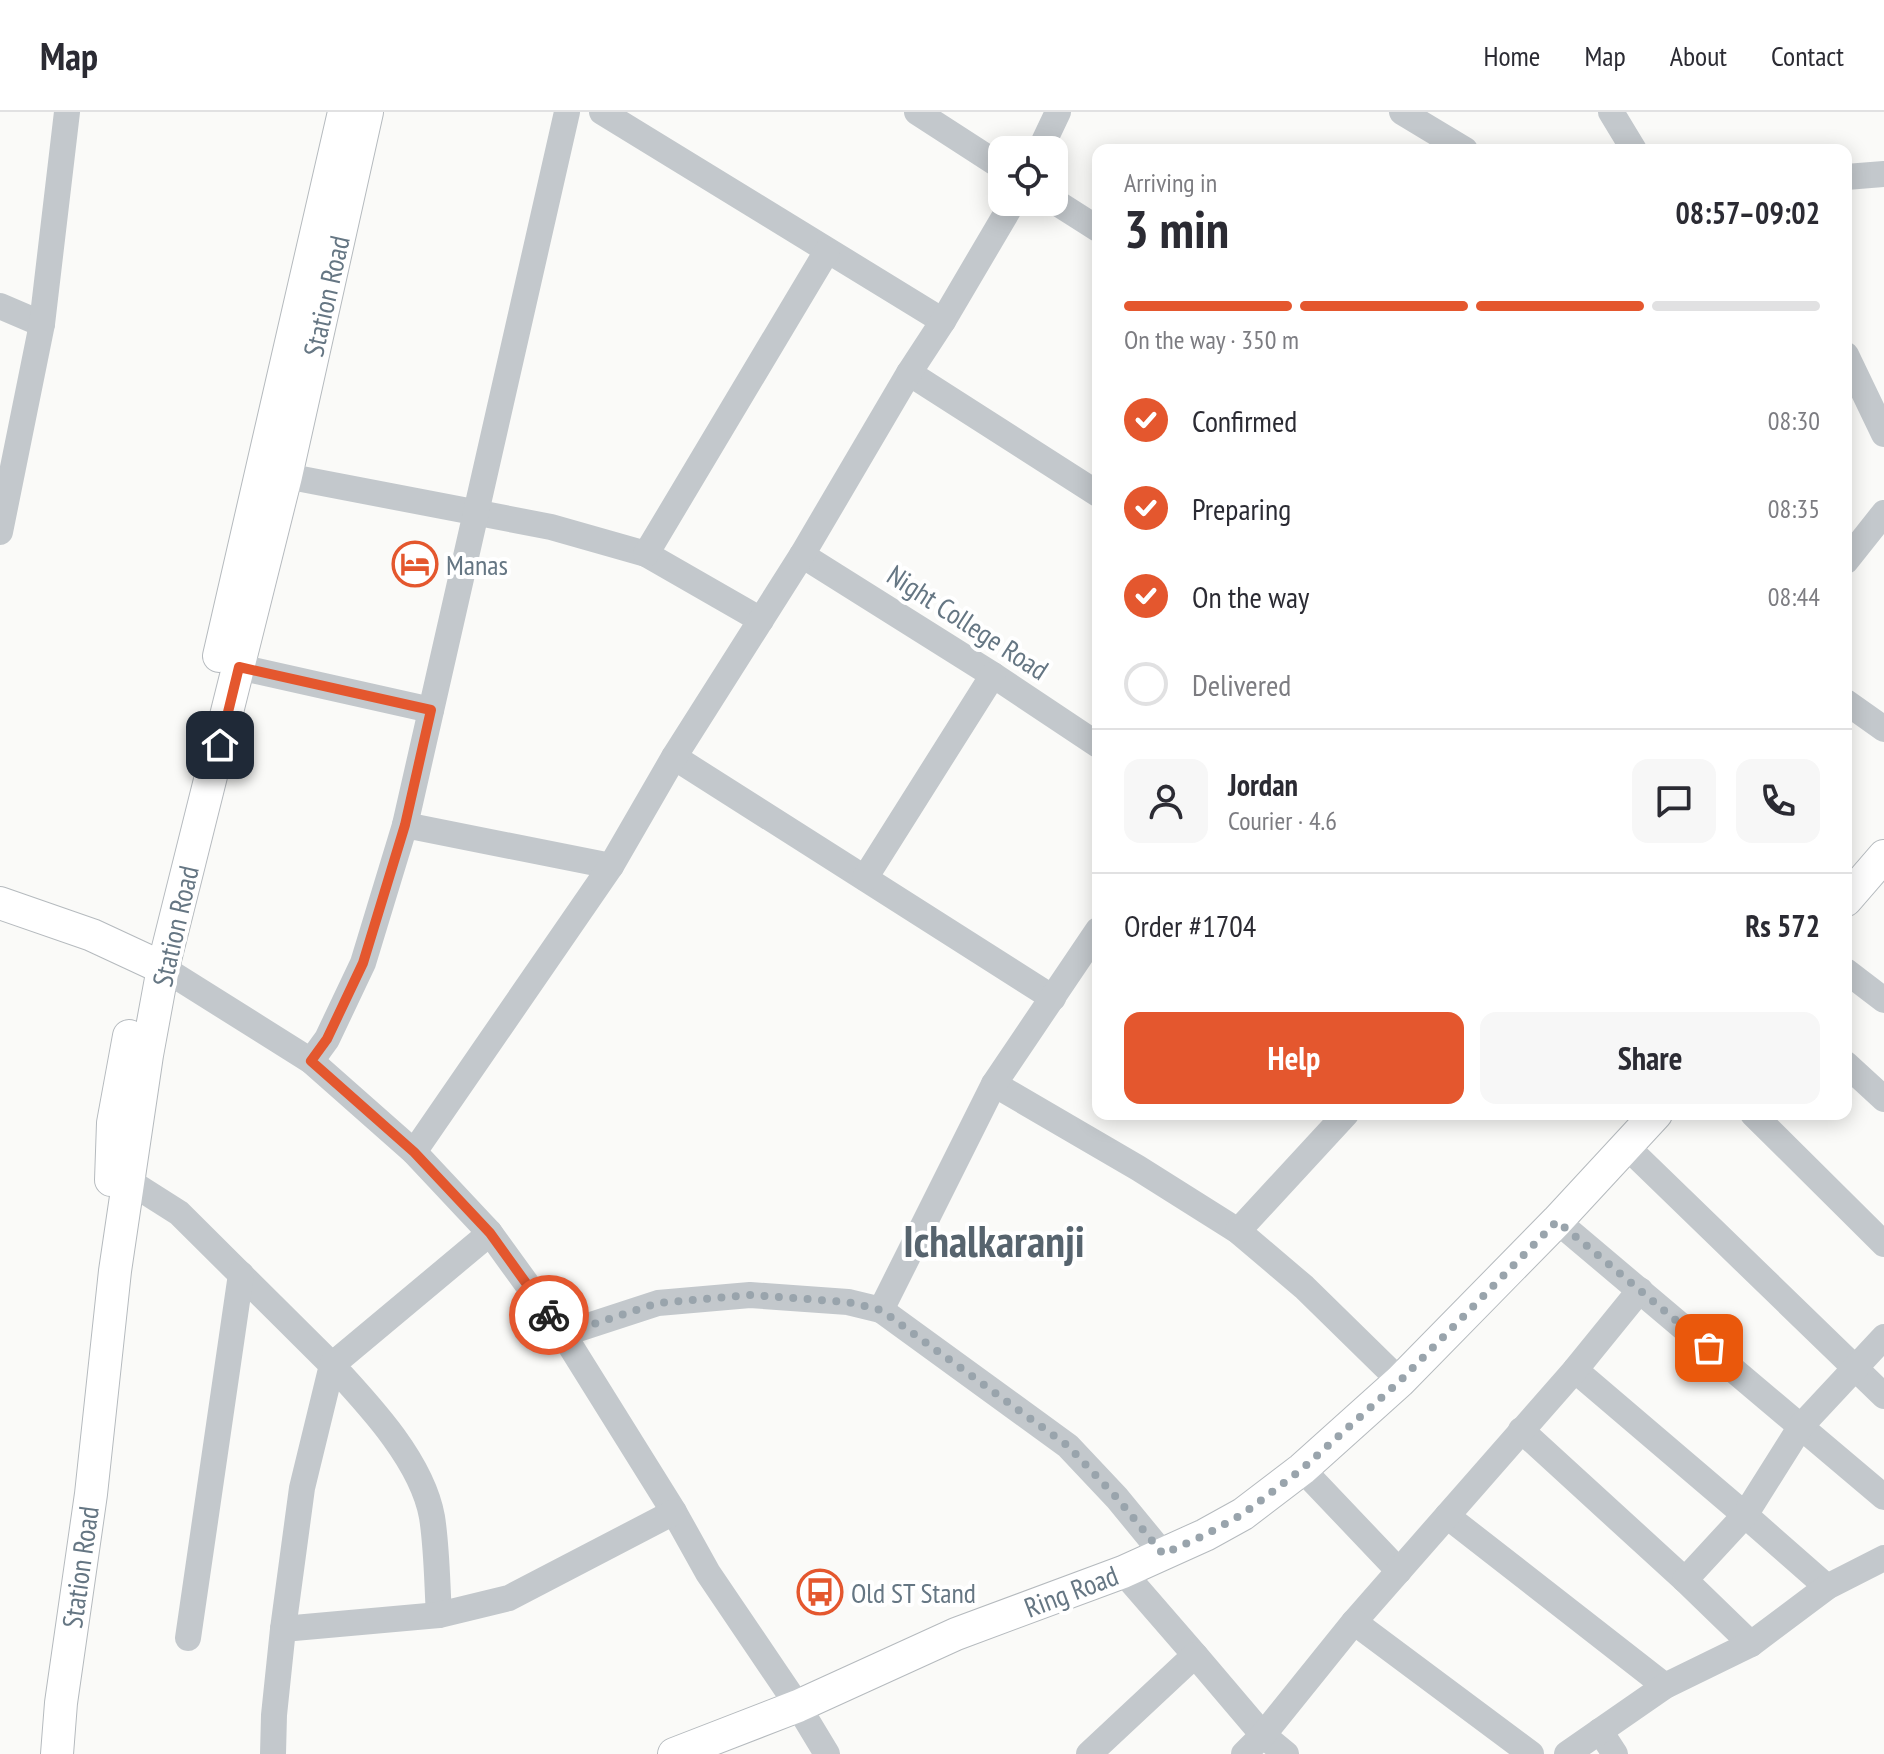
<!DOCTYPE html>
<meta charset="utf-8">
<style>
body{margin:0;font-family:"PT Sans Narrow",sans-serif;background:#f7f7f7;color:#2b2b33;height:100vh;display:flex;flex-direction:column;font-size:30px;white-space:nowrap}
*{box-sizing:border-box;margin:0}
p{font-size:26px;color:#7c7c81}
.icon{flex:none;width:44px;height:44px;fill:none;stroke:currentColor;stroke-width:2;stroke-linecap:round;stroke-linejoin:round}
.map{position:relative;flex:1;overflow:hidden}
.drawer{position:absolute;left:1092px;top:32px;width:760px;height:976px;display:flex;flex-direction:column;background:#fff;border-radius:16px;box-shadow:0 4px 20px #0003}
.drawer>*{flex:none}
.fabs{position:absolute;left:988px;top:24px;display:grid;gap:16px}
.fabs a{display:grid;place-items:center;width:80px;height:80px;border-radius:16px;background:#fff;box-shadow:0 4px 20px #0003;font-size:40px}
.pin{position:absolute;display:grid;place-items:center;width:68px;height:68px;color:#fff;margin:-34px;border-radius:16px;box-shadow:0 4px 12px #0006}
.courier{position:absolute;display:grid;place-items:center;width:80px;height:80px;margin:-40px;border:6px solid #e4572e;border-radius:50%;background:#fff;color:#222;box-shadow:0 2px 10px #0007}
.summary em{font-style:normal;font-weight:800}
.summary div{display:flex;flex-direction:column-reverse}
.summary{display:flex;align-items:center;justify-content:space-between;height:136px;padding:0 32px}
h1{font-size:52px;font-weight:800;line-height:60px}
.bar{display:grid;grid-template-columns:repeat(4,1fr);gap:12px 8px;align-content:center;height:96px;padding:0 32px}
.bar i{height:10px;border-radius:6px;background:#e1e1e2}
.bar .on{background:#e4572e}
.bar p{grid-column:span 4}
.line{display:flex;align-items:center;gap:20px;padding:0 32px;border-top:2px solid #e1e1e2}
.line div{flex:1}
.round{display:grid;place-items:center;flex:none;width:84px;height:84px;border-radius:16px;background:#f7f7f7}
ol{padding:0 32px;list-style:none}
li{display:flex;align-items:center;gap:24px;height:88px}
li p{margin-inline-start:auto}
li .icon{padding:8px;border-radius:50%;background:#e4572e;color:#fff;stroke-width:4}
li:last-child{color:#7c7c81}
li i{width:44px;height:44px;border:4px solid #e1e1e2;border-radius:50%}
.button{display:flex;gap:16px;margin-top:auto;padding:16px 32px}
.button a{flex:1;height:92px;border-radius:16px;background:#e4572e;color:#fff;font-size:32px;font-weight:800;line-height:92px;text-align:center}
.button a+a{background:#f7f7f7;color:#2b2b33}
header{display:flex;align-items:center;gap:48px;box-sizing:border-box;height:112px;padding:0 40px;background:#fff;border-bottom:2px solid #e1e1e2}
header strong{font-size:38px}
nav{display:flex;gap:44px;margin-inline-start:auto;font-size:28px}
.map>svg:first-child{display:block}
</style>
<header>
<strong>Map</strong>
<nav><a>Home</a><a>Map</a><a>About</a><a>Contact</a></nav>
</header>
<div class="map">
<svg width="1884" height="1642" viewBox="0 0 1884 1642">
<rect width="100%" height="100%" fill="#fafaf8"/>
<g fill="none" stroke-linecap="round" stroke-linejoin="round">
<!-- major casing -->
<g stroke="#b5babe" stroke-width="34">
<g id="major">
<polyline points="219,544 344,0"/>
<polyline points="1846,788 1884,744"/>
<polyline points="0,791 92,823 163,856"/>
<polyline points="111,1068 113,1011 129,924"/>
<polyline points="57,1642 61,1591 91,1382 115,1159 147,943 163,856 286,364 367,0"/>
<polyline points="674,1642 798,1594 956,1522 1123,1460 1205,1423 1243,1402 1302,1357 1400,1269 1557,1109 1656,1002"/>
</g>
</g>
<!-- minor -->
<g stroke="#c3c8cc" stroke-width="26">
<polyline points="602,0 943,209"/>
<polyline points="917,0 1002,55"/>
<polyline points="1402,0 1465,38"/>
<polyline points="1611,0 1634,38"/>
<polyline points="1040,38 1058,0"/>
<polyline points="1846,65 1884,62"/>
<polyline points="1054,89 1098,117"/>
<polyline points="0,194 42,212"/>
<polyline points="1846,243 1884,322"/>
<polyline points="909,261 1098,382"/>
<polyline points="286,364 551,415 646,442 761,508"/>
<polyline points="0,420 42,212 67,0"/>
<polyline points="646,442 827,139"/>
<polyline points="802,443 993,563 1098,633"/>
<polyline points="1846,449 1884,401"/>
<polyline points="239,555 431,598"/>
<polyline points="1846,590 1884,617"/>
<polyline points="674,645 1053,886"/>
<polyline points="405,713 567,0"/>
<polyline points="865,766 993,563"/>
<polyline points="163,856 311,949 414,1040 490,1121 563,1222 674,1400 708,1461 798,1594 827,1642"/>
<polyline points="1846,859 1884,888"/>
<polyline points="311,949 327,927 363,851 405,713 611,754"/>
<polyline points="1846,952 1884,987"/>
<polyline points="994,972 1138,1056 1238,1119 1304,1175 1400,1269"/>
<polyline points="1753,1002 1884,1132"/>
<polyline points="1626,1034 1884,1284"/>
<polyline points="414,1040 611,754 674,645 802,443 909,261 943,209 1013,90"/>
<polyline points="116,1061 179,1101 332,1253 302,1376 283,1517 274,1603 273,1642"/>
<polyline points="1557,1109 1884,1385"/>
<polyline points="1238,1119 1346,1002"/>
<polyline points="881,1198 1068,1334 1117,1386 1163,1442"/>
<polyline points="563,1222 658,1191 750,1183 848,1190 881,1198 994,972 1098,818"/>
<polyline points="1575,1258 1745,1403 1827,1475"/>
<polyline points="1521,1318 1685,1468 1751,1532"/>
<polyline points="1302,1357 1399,1459"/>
<polyline points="1447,1404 1665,1574"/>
<polyline points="1123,1460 1195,1543"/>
<polyline points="1685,1468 1745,1403 1801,1314 1884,1225"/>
<path d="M439 1503C437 1471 437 1437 432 1405 422 1349 369 1293 332 1253L490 1121"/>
<polyline points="1354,1510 1575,1258 1640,1178"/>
<polyline points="283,1517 439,1503 509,1486 674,1400"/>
<polyline points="188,1526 241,1162"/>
<polyline points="1600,1619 1615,1642"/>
<polyline points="1089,1642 1195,1543 1263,1623 1286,1642"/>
<polyline points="1244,1642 1263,1623 1354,1510 1531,1642"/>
<polyline points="1567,1642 1665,1574 1751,1532 1827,1475 1884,1446"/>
</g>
<!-- major -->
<use href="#major" stroke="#fff" stroke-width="32"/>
</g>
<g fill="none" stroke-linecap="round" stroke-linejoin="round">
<!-- done -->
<polyline stroke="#99a4ac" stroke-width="8" stroke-dasharray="0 14.4" points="549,1203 563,1222 658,1191 750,1183 848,1190 881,1198 1068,1334 1117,1386 1163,1442 1205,1423 1243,1402 1302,1357 1400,1269 1557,1109 1709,1236"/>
<!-- route -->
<polyline stroke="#e4572e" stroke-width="10" points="220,633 239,555 431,598 405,713 363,851 327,927 311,949 414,1040 490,1121 549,1203"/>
</g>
<!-- icons -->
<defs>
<g id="hotel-ring" transform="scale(2.3)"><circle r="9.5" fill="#fff" stroke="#e4572e" stroke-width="1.5"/><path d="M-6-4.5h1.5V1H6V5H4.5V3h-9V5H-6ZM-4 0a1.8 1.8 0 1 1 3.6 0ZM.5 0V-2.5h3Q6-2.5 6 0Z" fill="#e4572e"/></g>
<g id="bus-ring" transform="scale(2.3)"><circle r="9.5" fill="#fff" stroke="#e4572e" stroke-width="1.5"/><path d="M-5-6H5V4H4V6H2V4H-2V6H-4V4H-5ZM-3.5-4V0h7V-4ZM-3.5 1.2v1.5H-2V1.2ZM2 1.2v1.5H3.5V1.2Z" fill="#e4572e"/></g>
</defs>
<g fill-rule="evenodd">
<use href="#hotel-ring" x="415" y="452"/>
<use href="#bus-ring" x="820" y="1480"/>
</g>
<g text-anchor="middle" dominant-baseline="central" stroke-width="8" stroke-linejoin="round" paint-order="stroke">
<!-- street labels -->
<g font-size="28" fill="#657683" stroke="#fff">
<text transform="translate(326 184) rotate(-77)">Station Road</text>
<text transform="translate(968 510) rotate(33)">Night College Road</text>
<text transform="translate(175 814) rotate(-77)">Station Road</text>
<text transform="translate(80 1455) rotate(-82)">Station Road</text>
<text transform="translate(1071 1479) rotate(-21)">Ring Road</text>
</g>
<!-- poi labels -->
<g font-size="28" fill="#657683" stroke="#fff" text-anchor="start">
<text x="446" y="452">Manas</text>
<text x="851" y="1480">Old ST Stand</text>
</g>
<!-- town labels -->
<g font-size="44" font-weight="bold" fill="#57646e" stroke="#fff">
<text x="994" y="1128">Ichalkaranji</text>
</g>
</g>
</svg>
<div class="fabs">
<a><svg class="icon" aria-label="locate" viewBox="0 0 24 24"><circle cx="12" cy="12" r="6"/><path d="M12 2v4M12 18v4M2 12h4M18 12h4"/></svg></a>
</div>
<div class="pin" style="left:1709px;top:1236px;background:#ea580c"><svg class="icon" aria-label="bag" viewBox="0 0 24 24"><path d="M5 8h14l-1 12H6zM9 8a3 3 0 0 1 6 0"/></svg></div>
<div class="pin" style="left:220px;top:633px;background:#1f2937"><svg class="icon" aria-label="home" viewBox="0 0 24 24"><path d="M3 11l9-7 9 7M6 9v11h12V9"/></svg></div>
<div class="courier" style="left:549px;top:1203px"><svg class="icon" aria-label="bike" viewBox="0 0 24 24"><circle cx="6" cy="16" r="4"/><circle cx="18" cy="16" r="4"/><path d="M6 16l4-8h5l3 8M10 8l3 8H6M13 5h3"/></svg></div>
<section class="drawer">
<div class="summary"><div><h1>3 min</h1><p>Arriving in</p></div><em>08:57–09:02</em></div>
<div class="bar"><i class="on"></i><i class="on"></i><i class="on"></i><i></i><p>On the way · 350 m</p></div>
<ol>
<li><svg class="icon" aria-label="check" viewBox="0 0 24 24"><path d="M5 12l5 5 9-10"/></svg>Confirmed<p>08:30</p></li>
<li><svg class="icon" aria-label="check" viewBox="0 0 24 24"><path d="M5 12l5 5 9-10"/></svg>Preparing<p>08:35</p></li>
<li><svg class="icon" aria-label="check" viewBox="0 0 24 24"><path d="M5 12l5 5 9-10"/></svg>On the way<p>08:44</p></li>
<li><i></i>Delivered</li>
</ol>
<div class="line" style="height:144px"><a class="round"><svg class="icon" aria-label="person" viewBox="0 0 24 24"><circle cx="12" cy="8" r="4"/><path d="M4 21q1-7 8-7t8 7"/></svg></a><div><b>Jordan</b><p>Courier · 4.6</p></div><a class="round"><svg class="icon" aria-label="chat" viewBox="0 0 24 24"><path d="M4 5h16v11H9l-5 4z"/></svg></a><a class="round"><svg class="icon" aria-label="phone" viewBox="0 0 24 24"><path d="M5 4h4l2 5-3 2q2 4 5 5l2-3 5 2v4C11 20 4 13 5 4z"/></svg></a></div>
<div class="line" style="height:104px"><div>Order #1704</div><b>Rs 572</b></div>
<div class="button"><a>Help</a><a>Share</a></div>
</section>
</div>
